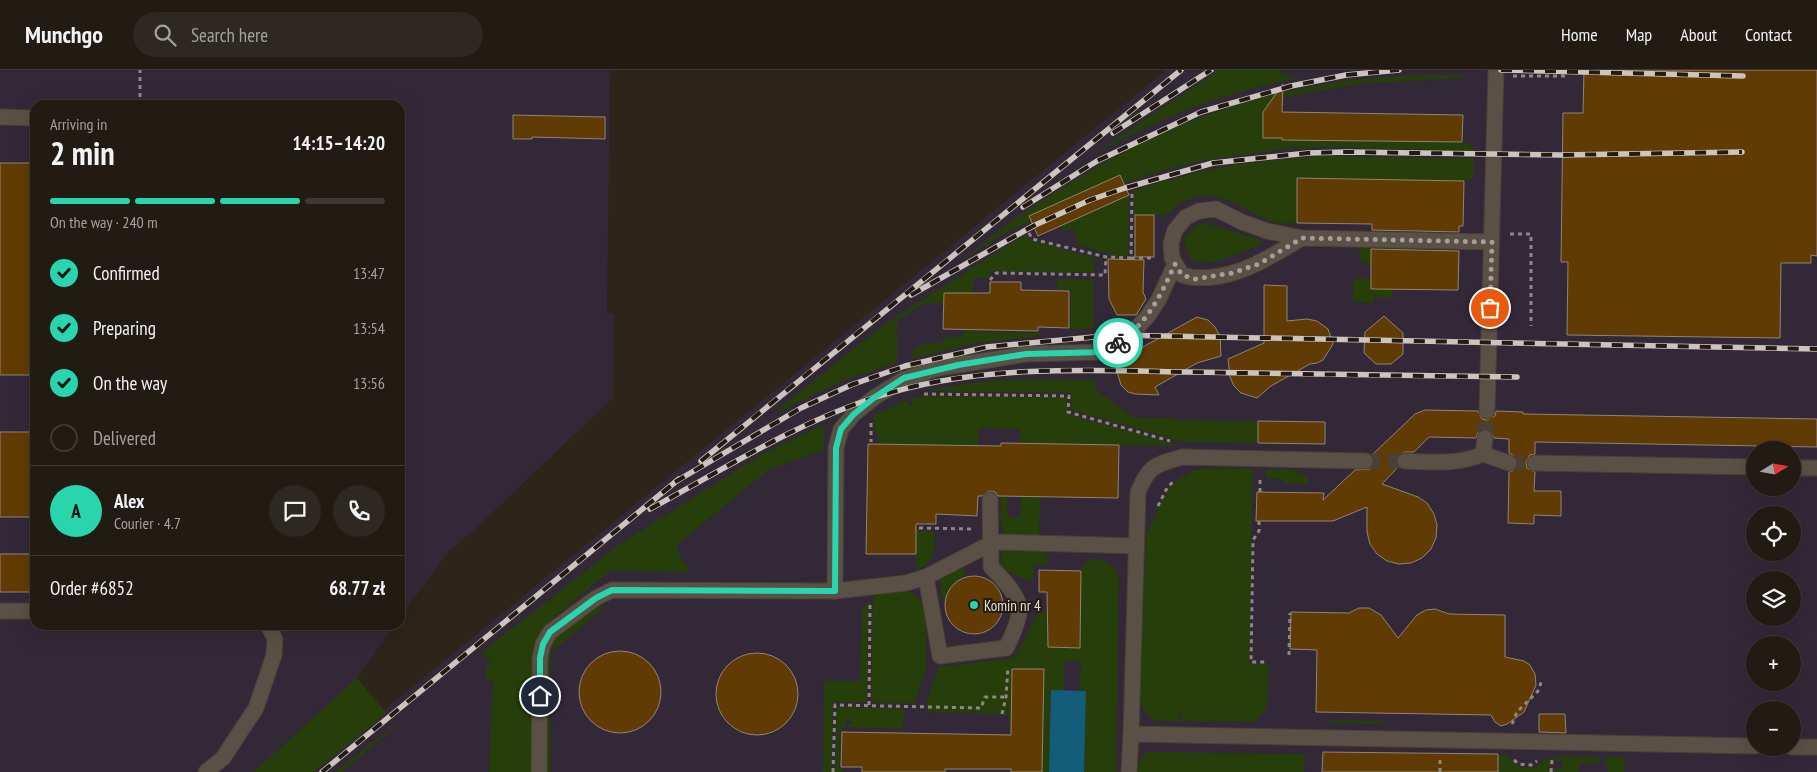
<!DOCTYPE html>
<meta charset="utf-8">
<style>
body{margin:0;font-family:"PT Sans Narrow",sans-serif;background:#2e2822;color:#f1f3f6;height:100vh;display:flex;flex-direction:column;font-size:19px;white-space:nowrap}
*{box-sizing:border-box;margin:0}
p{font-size:16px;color:#a2a1a0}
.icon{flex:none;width:28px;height:28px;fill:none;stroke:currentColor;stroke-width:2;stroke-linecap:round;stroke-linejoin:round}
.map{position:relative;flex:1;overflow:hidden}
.details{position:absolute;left:30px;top:30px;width:375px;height:530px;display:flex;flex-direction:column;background:#221b14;border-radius:15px;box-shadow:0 5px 20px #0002,0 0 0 1px #3f3934}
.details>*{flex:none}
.needle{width:32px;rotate:79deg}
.fabs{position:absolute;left:1746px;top:371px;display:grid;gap:10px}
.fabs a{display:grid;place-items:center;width:55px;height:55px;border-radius:50%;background:#221b14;box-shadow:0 5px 20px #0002,0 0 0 1px #3f3934;font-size:25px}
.pin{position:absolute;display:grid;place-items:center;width:42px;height:42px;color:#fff;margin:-21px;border:2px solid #fff;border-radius:50%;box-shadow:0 1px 5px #0007}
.courier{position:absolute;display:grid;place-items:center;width:50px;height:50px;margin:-25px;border:4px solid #28d5ad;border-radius:50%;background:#fff;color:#222;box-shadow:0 1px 6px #0007}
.summary em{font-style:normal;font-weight:800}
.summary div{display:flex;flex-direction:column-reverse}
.summary{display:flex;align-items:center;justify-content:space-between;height:85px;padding:0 20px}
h1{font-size:32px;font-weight:800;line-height:38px}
.bar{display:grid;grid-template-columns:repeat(4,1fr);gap:8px 5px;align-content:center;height:60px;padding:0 20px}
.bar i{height:6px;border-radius:4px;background:#3f3934}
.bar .current{background:#28d5ad}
.bar p{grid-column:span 4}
.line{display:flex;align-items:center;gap:12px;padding:0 20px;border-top:1px solid #3f3934}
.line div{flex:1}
.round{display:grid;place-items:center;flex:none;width:52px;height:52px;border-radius:26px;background:#2e2822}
ol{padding:0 20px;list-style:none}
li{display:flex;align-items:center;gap:15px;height:55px}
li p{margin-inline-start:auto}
li .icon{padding:5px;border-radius:50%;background:#28d5ad;color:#111;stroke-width:4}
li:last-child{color:#a2a1a0}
li i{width:28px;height:28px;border:2px solid #3f3934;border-radius:50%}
header{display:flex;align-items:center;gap:30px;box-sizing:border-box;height:70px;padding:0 25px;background:#221b14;border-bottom:1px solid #3f3934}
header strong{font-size:24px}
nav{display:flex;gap:28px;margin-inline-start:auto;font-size:18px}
.search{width:350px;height:45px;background:#2e2822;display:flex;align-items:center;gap:12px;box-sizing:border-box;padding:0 18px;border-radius:28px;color:#a2a1a0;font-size:19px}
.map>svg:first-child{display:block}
</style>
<header>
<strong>Munchgo</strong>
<div class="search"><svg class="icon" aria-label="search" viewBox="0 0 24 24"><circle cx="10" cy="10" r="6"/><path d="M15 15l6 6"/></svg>Search here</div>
<nav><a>Home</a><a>Map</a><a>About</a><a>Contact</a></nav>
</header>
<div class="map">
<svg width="1817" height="702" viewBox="0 0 1817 702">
<rect width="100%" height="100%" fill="#2d241a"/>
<!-- industrial -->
<path fill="#332837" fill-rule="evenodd" d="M0 0H610L607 243H614L613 328 471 463 450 480 400 547V35H35V555H395L357 608 384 640 1166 0H1817V702H0ZM1755 380H1792V418H1755ZM1755 445H1792V482H1755ZM1755 510H1792V548H1755ZM1755 575H1792V612H1755ZM1755 640H1792V678H1755Z"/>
<!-- green -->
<g fill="#263e0a" fill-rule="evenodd">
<path d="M1220 0H1278L1285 5 1299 8C1223 22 1151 51 1084 90Z"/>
<path d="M1417 5H1463L1464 8 1366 13 1283 27H1274L1263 42V67L1282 68V70L1462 72 1474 77 1473 81 1334 77 1292 78 1205 90 1171 98 1123 113 1120 105 1029 146 1031 151 1005 163 964 189C993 163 1026 141 1059 120 1173 48 1281 10 1417 5Z"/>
<path d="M1325 86 1474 89 1473 108 1464 111 1298 109 1297 153C1289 153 1280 154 1273 152 1266 151 1259 145 1252 142 1220 125 1195 115 1167 145H1134V120C1154 114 1174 108 1194 103 1237 93 1281 89 1325 86Z"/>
<polygon points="1129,125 1128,186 1117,186 1078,175 1075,168 1077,167 1073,158 1064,162 1061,155"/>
<path d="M1206 153 1261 170 1262 173 1261 175C1246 180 1220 192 1206 193 1191 194 1183 180 1185 167L1196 155Z"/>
<polygon points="1026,164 1030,170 1105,191 1094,191 1094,202 991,201 990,208 974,208 973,223 944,223 944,233 925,233 897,251 897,259 895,261 897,263 897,293 847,309 778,342 777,340 889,251"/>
<polygon points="1365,176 1407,176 1407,181 1371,185 1371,195 1363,193 1358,188 1360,178"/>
<polygon points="1371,208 1371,219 1392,219 1392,228 1375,227 1373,233 1353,232 1353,209"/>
<polygon points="1057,209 1093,210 1093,258 1070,260 1071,220 1057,219"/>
<path d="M963 261 1041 263 1040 266 976 273 911 289C912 271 930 273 943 273V267H963Z"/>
<polygon points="1019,309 1095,310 1095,319 1134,348 1174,348 1175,350 1258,351 1258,373 1183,372 1071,340 1071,323 923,321 972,313"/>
<polygon points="926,326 1067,327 1067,344 1181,376 1020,373 1020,359 979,358 978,376 878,374 878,363 873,362 874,345 907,330 910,337 913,335 910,329"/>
<polygon points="824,354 824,380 768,400 677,475 679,485 691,502 610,501 546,554 535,574 533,588 531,702 489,702 493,609 486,609 486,598 491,593 482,582 620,474 764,383"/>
<path d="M1207 398 1253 399 1249 594H1268C1267 614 1274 647 1250 652L1182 651V643H1179V651C1158 651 1146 653 1140 629L1146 465 1168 420 1176 411 1191 401Z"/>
<polygon points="1266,400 1295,400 1307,407 1309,413 1309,414 1284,413 1283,409 1266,408"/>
<path d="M1000 426H1007L1008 447H1020L1021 426 1040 427 1039 464 1035 468 1006 465C998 454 1001 439 1000 426Z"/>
<path d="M916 461H935C935 481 937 489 918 500L916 499Z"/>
<path d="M1002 480C1011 480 1038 478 1045 483 1048 486 1049 490 1049 494H1034L1033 510C1020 508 1010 504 1000 496Z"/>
<path d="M1093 489C1107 490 1115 494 1119 508L1116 702H1084L1086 621H1080L1081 591H1064V621L1051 620 1049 702H1042L1044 599H1012L1010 702 1009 644 927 642V632L938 597 1008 589 1015 586 1039 541 1080 542 1081 497 1084 494ZM1047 555H1080V577H1048Z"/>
<path d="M964 493V507C953 513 948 519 945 532L941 525V507Z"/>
<polygon points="903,521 913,524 919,529 923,536 925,548 927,595 915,633 874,633 871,629 873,527 883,522"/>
<polygon points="869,530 867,632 833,632 831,702 823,702 824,611 860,611 862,542"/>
<path d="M598 536H606L551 582 550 702H543C544 676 540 589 552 571 562 556 583 546 598 536Z"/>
<polygon points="357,608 386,643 314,702 254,702"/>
<polygon points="837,637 904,639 903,659 848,657 848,654 851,654 851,649 847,649 846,657 842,657 842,662 840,663 839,698 843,699 843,702 835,702"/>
<polygon points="1330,650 1388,651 1378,654 1330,653"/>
<polygon points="395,655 396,656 342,702 335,702"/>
<polygon points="1146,682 1305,684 1304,702 1137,702 1137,695"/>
<polygon points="1498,685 1507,685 1519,697 1534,698 1550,686 1550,702 1498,702"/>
<polygon points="1554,686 1599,687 1599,693 1580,693 1579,702 1554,702 1554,700 1563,699 1563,691 1553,690"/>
<polygon points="1606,687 1624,687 1624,702 1608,702 1608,694 1605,694"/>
</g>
<!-- water -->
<polygon fill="#135d7a" points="1051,620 1086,621 1084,702 1049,702"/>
<!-- building -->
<g fill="#613b04" stroke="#908479">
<polygon points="1584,0 1817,0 1817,186 1811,185 1811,193 1781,193 1780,268 1567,265 1568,192 1561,192 1563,43 1583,43"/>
<polygon points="1283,14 1282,42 1463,45 1462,72 1282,70 1282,68 1263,68 1263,42"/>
<polygon points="513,45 605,47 605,69 532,67 532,69 513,69"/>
<rect x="0" y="93" width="35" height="212"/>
<polygon points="1120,105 1129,125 1038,166 1029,146"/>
<polygon points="1297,108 1464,111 1463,156 1459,156 1459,162 1372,160 1372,154 1297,153"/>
<rect x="1135" y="145" width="19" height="42"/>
<polygon points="1371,179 1459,181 1458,220 1371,219"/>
<polygon points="1108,189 1144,190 1143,222 1146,229 1136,245 1117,245 1109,229"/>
<polygon points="990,212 1021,212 1021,220 1069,221 1069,258 1038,257 1038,261 943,259 944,223 990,223"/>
<polygon points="1264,215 1287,216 1287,251 1307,249 1317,251 1328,259 1333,274 1323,290 1317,293 1310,294 1271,316 1257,328 1241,323 1234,316 1230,307 1228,289 1264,273"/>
<polygon points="1384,246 1403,263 1403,284 1391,294 1376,294 1364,283 1365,262"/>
<polygon points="1197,247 1208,250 1215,257 1220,266 1221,286 1197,293 1155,317 1159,325 1135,324 1128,322 1121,315 1117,302 1121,289"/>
<polygon points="1425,340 1478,341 1482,349 1487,350 1495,346 1496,341 1523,342 1523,344 1817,349 1817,377 1535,372 1535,384 1530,385 1526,392 1527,398 1535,402 1534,421 1561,421 1561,446 1534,445 1534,454 1508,453 1509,402 1515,400 1518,392 1516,387 1509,383 1509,369 1494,368 1491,361 1486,359 1478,362 1476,368 1429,367 1414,382 1405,382 1397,386 1396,391 1398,397 1382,414 1418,427 1427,433 1434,444 1437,455 1436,468 1431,479 1422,488 1411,493 1399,494 1387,491 1377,484 1370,474 1367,462 1367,437 1333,451 1256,451 1257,422 1324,423 1323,430 1355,400 1370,399 1374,392 1372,385 1415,344"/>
<polygon points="1258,351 1325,352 1325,374 1258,373"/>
<rect x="0" y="362" width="35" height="85"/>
<polygon points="1001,373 1119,375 1118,428 998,426 995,422 989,421 982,426 978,426 977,446 936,444 936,454 916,454 916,484 866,484 868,374 1001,376"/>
<rect x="0" y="484" width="35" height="38"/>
<polygon points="1039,500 1081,501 1080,578 1048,577 1047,522 1039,522"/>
<circle cx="974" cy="535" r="29"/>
<polygon points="1359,538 1369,538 1381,545 1398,568 1417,545 1426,540 1435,539 1449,544 1505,545 1505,587 1524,591 1530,595 1535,604 1536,615 1524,642 1507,654 1501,656 1495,652 1491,645 1316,642 1317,580 1290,579 1291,542 1349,543"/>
<circle cx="620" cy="622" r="41"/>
<circle cx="757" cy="624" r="41"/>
<polygon points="1012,599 1044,599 1042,702 1011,702 1011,699 945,699 945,702 862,702 862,697 841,697 842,662 1011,665"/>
<polygon points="1539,644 1565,644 1566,663 1539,662"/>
<polygon points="1323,682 1498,684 1498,702 1322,702"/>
</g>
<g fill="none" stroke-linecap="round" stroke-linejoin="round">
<!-- minor-tunnel -->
<g stroke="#494037" stroke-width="15" stroke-dasharray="15 8" stroke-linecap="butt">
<polyline points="1485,368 1487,341"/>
<polyline points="1365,391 1405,391"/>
<polyline points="1509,393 1535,393"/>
</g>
<!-- minor casing -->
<g stroke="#474038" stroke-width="17">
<g id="minor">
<polyline points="0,47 35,48"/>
<path d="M1302 168C1268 189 1223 217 1182 205L1172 188 1171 174 1175 160 1186 147 1199 141 1216 139 1242 152 1267 161 1302 168 1491 172"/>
<polyline points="1487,341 1496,0"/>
<polyline points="1483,384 1509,393"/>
<path d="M1405 391C1431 392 1458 395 1483 384L1485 368"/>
<polyline points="1535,393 1755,397"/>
<polyline points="1792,398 1817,398"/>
<path d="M926 507 940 586 1006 578C1011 569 1021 547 1019 536 1017 523 1000 506 991 497L990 430"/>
<polyline points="835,521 906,513 926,507 992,473 1002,472 1136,476"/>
<polyline points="0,541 35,541"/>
<path d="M1131 664 1138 422C1149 395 1155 395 1182 387L1365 391"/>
<polyline points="1792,677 1817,677"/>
<polyline points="206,702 223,688 256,638 274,585 275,569 268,555"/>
<polyline points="539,702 540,588 543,574 550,562 596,528 612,520 835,521 836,378 841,359 854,344 875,327 904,309 939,298 1026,284 1103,282 1129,266 1148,246 1159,229 1175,194"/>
<polyline points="1129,702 1131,664 1755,676"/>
</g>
</g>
<!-- path -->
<g stroke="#8f8880" stroke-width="3" stroke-dasharray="4 4" stroke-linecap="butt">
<polyline points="1513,6 1565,6"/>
<polyline points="140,35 140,0"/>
<polyline points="1029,163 1032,169 1106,187 1131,188 1132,123"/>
<polyline points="1510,164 1531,164 1531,256"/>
<polyline points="1131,188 1153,188"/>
<polyline points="990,210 996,203 1105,205 1106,187"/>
<polyline points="924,324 1069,326 1068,342 1170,371"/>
<polyline points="871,353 871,372"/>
<polyline points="1260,422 1260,408"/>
<polyline points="1158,436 1166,420 1174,410"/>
<polyline points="1259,451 1259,461 1253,470 1251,592 1267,592"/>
<polyline points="919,458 973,459"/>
<polyline points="1289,585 1290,543"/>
<polyline points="869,635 870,534"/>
<polyline points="1002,644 1006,627 1008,597"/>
<polyline points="1512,654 1517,642 1539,620 1541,612"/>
<polyline points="1514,690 1519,694 1531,695 1537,691"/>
<polyline points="833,702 835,635 981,638 985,627 1006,627"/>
<polyline points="1440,702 1440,687"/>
<polyline points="1551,702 1552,690"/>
</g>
<!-- minor -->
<use href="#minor" stroke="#5b5045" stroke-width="15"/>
<!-- rail casing -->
<g stroke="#ccc4be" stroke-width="5.5">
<g id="rail">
<polyline points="1501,0 1743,6"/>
<polyline points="1113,63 1211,0"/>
<polyline points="1023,137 1097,91 1201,42 1291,16 1346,5 1399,0"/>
<polyline points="911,225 1033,156 1090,130 1125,118 1213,93 1308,83 1346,82 1562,85 1742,82"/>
<path d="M701 391C860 260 1021 131 1181 0"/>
<polyline points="675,412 801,338 851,315 905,296 987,277 1115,265 1817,279"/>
<path d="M650 439C724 399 796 353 876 327 977 294 1084 300 1188 302 1298 304 1408 306 1517 307"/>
<polyline points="322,702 679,409"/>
</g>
</g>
<!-- rail -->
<use href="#rail" stroke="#231a11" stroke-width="4" stroke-dasharray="11" stroke-linecap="butt"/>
</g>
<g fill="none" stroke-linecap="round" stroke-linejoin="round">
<!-- done -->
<path stroke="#a69e97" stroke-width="5" stroke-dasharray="0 9" d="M1118 273C1147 254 1161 225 1175 194L1182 205 1195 209 1232 203 1259 194 1302 168 1492 172 1490 238"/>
<!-- route -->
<polyline stroke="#28d5ad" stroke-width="6" points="540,626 540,588 543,574 550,562 596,528 612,520 835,521 836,378 841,359 854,344 875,327 904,308 958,295 1026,284 1103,282 1118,273"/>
</g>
<!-- markers -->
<circle fill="#28d5ad" stroke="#231a11" stroke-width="2" cx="974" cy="535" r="5"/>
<g text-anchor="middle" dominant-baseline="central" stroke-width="4" stroke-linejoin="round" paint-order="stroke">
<!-- poi labels -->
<g font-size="15" fill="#e7e0da" stroke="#231a11" text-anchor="start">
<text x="984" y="535">Komin nr 4</text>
</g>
</g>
</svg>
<div class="fabs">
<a><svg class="needle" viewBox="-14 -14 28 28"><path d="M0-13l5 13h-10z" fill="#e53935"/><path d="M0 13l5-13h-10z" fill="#a2a1a0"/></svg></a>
<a><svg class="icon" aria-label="locate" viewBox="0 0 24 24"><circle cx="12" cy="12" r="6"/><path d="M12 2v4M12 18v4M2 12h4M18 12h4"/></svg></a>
<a><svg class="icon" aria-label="layers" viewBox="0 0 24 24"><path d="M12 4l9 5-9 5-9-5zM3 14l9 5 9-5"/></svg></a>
<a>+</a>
<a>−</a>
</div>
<div class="pin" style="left:1490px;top:238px;background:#ea580c"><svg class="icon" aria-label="bag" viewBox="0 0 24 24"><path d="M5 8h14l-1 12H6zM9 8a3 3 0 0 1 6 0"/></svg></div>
<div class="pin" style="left:540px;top:626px;background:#1f2937"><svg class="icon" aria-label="home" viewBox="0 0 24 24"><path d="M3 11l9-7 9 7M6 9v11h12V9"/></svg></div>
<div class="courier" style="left:1118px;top:273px"><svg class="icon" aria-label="bike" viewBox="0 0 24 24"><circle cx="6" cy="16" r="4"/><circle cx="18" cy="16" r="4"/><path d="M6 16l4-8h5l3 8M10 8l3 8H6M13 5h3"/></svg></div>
<section class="details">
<div class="summary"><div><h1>2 min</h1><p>Arriving in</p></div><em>14:15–14:20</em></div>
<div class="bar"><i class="current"></i><i class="current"></i><i class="current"></i><i></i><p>On the way · 240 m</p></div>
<ol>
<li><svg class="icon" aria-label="check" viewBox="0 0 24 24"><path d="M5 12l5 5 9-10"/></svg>Confirmed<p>13:47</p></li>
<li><svg class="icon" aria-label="check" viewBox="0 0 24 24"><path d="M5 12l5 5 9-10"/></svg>Preparing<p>13:54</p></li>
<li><svg class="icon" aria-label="check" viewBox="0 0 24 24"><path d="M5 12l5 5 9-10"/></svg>On the way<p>13:56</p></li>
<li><i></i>Delivered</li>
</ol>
<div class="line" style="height:90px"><b class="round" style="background:#28d5ad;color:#111">A</b><div><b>Alex</b><p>Courier · 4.7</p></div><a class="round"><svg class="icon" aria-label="chat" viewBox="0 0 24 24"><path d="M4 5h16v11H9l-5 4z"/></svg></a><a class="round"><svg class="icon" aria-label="phone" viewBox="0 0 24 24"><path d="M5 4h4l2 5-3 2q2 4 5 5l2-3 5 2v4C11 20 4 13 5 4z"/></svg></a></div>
<div class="line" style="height:65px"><div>Order #6852</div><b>68.77 zł</b></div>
</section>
</div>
